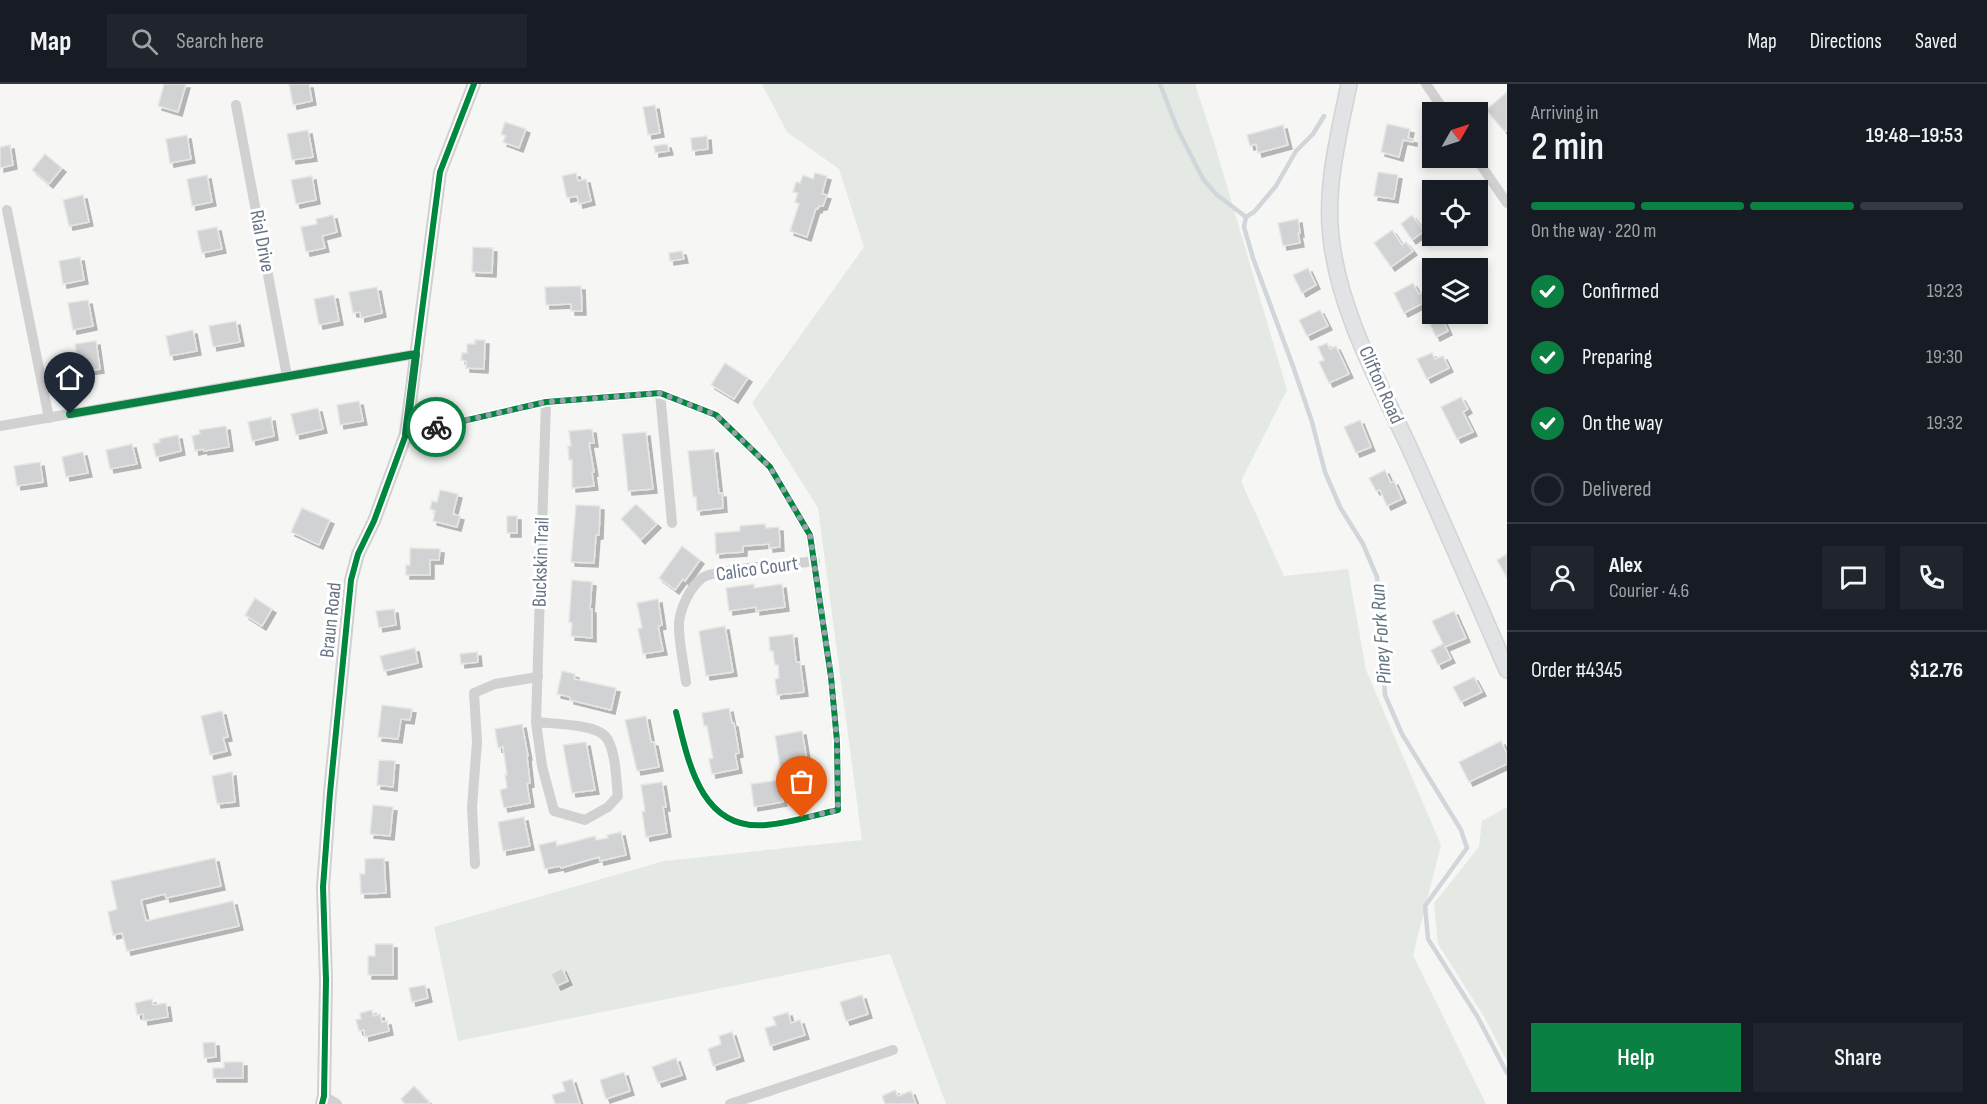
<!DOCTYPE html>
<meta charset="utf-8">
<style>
body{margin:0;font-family:"Sofia Sans Condensed",sans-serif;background:#20242c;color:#f1f3f6;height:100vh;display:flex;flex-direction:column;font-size:22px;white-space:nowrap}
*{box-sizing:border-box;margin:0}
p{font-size:20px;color:#9ea1a6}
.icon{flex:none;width:33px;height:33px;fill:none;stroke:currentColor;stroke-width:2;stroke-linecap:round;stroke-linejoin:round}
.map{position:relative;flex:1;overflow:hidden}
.side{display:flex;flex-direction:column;background:#171b24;width:480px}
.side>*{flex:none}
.needle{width:39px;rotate:51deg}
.buttons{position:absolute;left:1422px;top:18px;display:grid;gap:12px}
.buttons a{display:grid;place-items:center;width:66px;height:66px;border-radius:0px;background:#171b24;box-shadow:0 3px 9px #0003;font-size:30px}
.pin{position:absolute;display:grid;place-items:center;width:51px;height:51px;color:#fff;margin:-62px -26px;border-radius:50% 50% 50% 0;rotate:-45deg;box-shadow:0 0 6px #0007}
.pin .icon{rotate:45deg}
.courier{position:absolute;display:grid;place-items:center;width:60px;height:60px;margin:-30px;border:4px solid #0b8043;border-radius:50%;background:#fff;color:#222;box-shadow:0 2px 8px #0007}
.head em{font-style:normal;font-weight:600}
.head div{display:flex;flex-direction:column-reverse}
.head{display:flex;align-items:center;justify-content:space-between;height:102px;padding:0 24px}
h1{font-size:39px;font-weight:600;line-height:45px}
.bar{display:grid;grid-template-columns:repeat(4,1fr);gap:9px 6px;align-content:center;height:72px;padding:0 24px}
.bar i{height:8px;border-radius:4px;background:#363941}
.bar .selected{background:#0b8043}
.bar p{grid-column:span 4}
.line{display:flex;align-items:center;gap:15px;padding:0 24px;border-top:2px solid #363941}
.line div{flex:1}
.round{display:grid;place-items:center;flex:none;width:63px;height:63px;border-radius:0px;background:#20242c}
ol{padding:0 24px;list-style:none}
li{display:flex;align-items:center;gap:18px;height:66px}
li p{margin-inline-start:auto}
li .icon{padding:6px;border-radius:50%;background:#0b8043;color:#fff;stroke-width:4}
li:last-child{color:#9ea1a6}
li i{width:33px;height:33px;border:3px solid #363941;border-radius:50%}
.cta{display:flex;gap:12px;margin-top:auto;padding:12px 24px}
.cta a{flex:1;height:69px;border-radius:0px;background:#0b8043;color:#fff;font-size:24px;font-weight:600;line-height:69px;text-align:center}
.cta a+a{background:#20242c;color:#f1f3f6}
header{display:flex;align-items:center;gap:36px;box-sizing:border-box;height:84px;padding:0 30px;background:#171b24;border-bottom:2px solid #363941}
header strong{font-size:28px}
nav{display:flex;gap:33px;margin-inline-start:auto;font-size:21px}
.search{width:420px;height:54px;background:#20242c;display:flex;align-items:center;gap:15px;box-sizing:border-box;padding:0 21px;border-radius:0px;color:#9ea1a6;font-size:22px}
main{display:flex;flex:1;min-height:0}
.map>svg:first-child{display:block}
</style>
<header>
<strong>Map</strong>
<div class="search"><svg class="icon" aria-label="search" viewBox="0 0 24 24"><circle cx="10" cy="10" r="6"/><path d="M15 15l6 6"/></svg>Search here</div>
<nav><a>Map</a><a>Directions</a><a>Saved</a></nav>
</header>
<main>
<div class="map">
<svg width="1507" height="1020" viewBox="0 0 1507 1020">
<defs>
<filter id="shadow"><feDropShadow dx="4" dy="4" stdDeviation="0" flood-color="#0004"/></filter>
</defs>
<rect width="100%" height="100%" fill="#f6f6f5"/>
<!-- green -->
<g fill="#e5e9e3">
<polygon points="762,0 1195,0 1214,58 1287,306 1241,397 1284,492 1348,485 1366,586 1441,761 1413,871 1486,1020 946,1020 890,870 458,957 434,843 664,777 862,756 818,424 752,319 864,163 839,85 787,48"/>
<polygon points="1507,723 1507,977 1485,934 1438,860 1434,819 1479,763 1482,737"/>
</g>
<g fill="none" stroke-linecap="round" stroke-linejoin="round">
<!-- stream -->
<g stroke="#d1d6da" stroke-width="4.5">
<polyline points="1160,0 1177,44 1203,95 1217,111 1246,133 1244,143 1253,174 1294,285 1312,338 1325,388 1340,423 1363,460 1377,493 1385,611 1402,650 1461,746 1467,764 1425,822 1428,855 1477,932 1507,989"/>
<polyline points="1246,133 1254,128 1276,102 1296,67 1313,50 1324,32"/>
</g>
</g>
<!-- building -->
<g fill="#d1d2d3" stroke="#e6e6e5" stroke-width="1.5" filter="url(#shadow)">
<polygon points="164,0 186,0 178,28 158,22"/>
<polygon points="289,0 309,0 312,17 293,21"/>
<polygon points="1507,8 1507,46 1505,48 1486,26"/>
<polygon points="655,21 660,49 648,51 643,23"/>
<polygon points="505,38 526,45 519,64 503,58 506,52 501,50"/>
<polygon points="1387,40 1410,45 1408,54 1413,55 1413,58 1403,56 1399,73 1381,68"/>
<polygon points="1283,41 1288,61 1258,69 1256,60 1250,62 1247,51"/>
<polygon points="308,46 313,73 292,76 287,50"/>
<polygon points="187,51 191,75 170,79 166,55"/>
<polygon points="707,52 708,65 692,67 691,54"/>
<polygon points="667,60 669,67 655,69 654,62"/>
<polygon points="10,61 13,81 0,84 0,63"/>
<polygon points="45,70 62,84 49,100 32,86"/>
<polygon points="1378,88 1398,91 1394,115 1374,112"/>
<polygon points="576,89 578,97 586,95 591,117 579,120 577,112 567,114 562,92"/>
<polygon points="815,89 827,92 822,110 827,111 823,122 819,122 818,125 816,124 807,153 790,147 799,120 795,118 798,109 793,108 796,98 800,99 803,91 813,95"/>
<polygon points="207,91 212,118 192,122 187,95"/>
<polygon points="312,92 316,116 296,120 291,96"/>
<polygon points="83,111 89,138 69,142 63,116"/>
<polygon points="333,131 337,148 322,152 325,164 306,168 301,143 317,140 316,135"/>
<polygon points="1412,131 1424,147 1412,156 1401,140"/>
<polygon points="1298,135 1300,149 1298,149 1300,159 1283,162 1278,139"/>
<polygon points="217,143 222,165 202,169 197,147"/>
<polygon points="1392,146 1402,161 1406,158 1413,167 1391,183 1374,159"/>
<polygon points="473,163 493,164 492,189 472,188"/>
<polygon points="682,167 684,175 670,177 669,169"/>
<polygon points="80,173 84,196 63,200 59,177"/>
<polygon points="1308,184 1316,201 1302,209 1293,191"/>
<polygon points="1413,199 1419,210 1426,207 1431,215 1404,229 1394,209"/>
<polygon points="581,202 582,227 571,227 571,220 546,221 545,203"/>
<polygon points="377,203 382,229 361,234 360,228 353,229 349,208"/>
<polygon points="334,211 339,237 319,241 314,215"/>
<polygon points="88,216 93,242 73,246 68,219"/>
<polygon points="1320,226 1328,242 1307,252 1299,236"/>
<polygon points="1442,234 1448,247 1436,253 1430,240"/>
<polygon points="236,237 240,258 213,263 209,242"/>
<polygon points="193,246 197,267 170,272 166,252"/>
<polygon points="475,256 485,256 484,285 466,284 466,277 461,276 462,269 467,269 467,260 475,260"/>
<polygon points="96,257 100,285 80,288 75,260"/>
<polygon points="1327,259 1330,265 1336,262 1349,290 1329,299 1319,278 1324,276 1318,263"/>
<polygon points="1432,269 1435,275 1443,272 1449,284 1427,295 1417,275"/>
<polygon points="725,279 748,294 734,315 711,301"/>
<polygon points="1461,313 1468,325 1463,328 1473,348 1457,355 1441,323"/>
<polygon points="359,317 363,337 340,341 337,321"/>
<polygon points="318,324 323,345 296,351 291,330"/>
<polygon points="271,333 274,352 252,357 248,338"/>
<polygon points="1360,336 1371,363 1356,369 1344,343"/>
<polygon points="226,342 229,363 204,367 203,365 195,367 192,352 200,350 199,346"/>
<polygon points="592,345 594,359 589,359 594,388 592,388 594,402 572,404 572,376 569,376 568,362 571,362 569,347"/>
<polygon points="646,348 653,405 628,407 622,350"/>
<polygon points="178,351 181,367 156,373 153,360 160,358 159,355"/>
<polygon points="132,360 137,380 110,385 106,366"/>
<polygon points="714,365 719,410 722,409 723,424 697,427 696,412 693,413 688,367"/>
<polygon points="83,368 88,389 66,393 62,373"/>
<polygon points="40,378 43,398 17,402 14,382"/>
<polygon points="1385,386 1391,399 1394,397 1402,415 1387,422 1380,406 1376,407 1369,394"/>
<polygon points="440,406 458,410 453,430 460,432 457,443 433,437 435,427 430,425 432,417 437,418"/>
<polygon points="636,420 657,440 641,456 621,435"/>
<polygon points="576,421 600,422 599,451 596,451 594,479 571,478"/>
<polygon points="302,424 330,436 319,461 291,448"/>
<rect x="507" y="432" width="10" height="17"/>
<polygon points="765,440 766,444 779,443 780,463 769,464 769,460 743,462 743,468 716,470 715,449 740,447 740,442"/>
<polygon points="682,462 700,476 685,497 683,495 675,506 659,494"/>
<polygon points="410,464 440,465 439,476 430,476 430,491 406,491 406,481 410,481"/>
<polygon points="1507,470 1507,494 1497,476"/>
<polygon points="572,496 592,498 590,525 592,525 592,554 571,552 572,539 569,538"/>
<polygon points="754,500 754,504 782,500 785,523 756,527 756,523 729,527 726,504"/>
<polygon points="255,514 272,525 262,542 245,531"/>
<polygon points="658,515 662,541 658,542 663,567 643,570 638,545 642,544 637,519"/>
<polygon points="394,525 396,541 379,544 376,527"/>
<polygon points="1454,527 1466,554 1445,563 1451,575 1438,581 1431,566 1443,560 1432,537"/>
<polygon points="725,542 733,588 706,592 699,547"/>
<polygon points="793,550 796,578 800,578 804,608 777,611 775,595 779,594 778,581 775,581 773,567 770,567 769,553"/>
<polygon points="415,564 418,579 384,587 380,572"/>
<polygon points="477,568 478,578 461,580 460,570"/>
<polygon points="562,587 575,590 574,595 616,604 611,626 570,616 570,613 557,610"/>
<polygon points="1474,593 1482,608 1461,618 1453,603"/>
<polygon points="382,621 412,625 410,636 401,635 398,655 378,653"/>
<polygon points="729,624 732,639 734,639 739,669 735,670 738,685 712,690 709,675 713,674 707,642 704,642 702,629"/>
<polygon points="222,627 228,653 223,654 227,667 210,671 201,632"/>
<polygon points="646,632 651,658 654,658 659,683 637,687 625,636"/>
<polygon points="522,640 528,672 527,673 530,699 527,700 530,719 504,724 500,706 507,704 505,691 507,691 503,663 498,664 495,645"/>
<polygon points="802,647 807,677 780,682 775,652"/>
<polygon points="1501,657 1507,670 1507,680 1469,698 1459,678"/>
<polygon points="586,658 595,706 572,709 563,661"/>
<polygon points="379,676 395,677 393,703 377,701"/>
<polygon points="232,688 235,718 217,720 212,692"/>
<polygon points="806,688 810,709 782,714 783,718 754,723 751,700 779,696 779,692"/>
<polygon points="662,698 666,723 663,723 667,749 646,753 642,728 645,727 641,701"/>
<polygon points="373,721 393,723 390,752 370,750"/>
<polygon points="524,733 530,762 503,767 498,738"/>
<polygon points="621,748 626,771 600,777 599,773 561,784 560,782 545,785 539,761 556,757 557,762 595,752 596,756 608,754 607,751"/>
<polygon points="215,774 221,802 166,814 165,810 141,816 146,837 233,817 239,842 127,867 122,849 113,851 108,828 117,825 111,797"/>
<polygon points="384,774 386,809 361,810 360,790 365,790 365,775"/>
<polygon points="375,860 393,860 393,891 368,891 368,872 375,872"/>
<polygon points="562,884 568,897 557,902 551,890"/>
<polygon points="425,901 428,914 412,918 409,904"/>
<polygon points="862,911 868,930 846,937 840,918"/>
<polygon points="152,915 153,921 166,919 168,933 144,937 143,930 137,931 135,919"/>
<polygon points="372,926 373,932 380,930 382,938 387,937 389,947 365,953 364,946 359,947 356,936 361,935 360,929"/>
<polygon points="788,928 791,939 800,936 805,951 770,962 765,944 776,941 773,933"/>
<polygon points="732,948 740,973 713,982 708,965 721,960 719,952"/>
<polygon points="215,958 216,973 204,974 203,959"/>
<polygon points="676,974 682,991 658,999 652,983"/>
<polygon points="224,978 243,978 243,994 213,994 213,984 224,984"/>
<polygon points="624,988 630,1007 606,1015 600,996"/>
<polygon points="572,995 580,1020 555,1020 552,1011 565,1007 562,998"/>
<polygon points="414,1002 430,1019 429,1020 405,1020 401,1015"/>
<polygon points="895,1006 898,1012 911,1007 916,1020 885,1020 882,1012"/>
</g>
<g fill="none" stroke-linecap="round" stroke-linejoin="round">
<!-- secondary casing -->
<g stroke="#d2d3d4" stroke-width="18">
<path id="secondary" d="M1349 0C1339 50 1325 102 1331 153 1339 228 1379 298 1410 365 1443 438 1475 512 1507 586"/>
</g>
<!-- minor -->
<g stroke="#d1d1d2" stroke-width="10">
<polyline points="1426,0 1445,28"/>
<polyline points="236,21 287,292"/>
<polyline points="1476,74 1507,119"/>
<polyline points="7,126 49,334"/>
<polyline points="660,309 672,439"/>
<polyline points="0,342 416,270"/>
<path d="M406 350 546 318 660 309 716 331 770 383 810 451 831 593 837 657 838 726C815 731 790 739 766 741 700 747 688 676 676 628"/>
<path d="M686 598C684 581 678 555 679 538 681 523 690 503 702 494 714 485 796 480 815 477"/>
<path d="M536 638C553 640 594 640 605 652 616 664 616 696 618 712L608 723 585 736 554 727 542 682 536 638 546 318"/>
<polyline points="475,780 472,723 477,658 474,609 495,600 538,593"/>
<polyline points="324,1012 337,1020"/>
<polyline points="730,1020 893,966"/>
</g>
<!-- tertiary -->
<polyline stroke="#d1d1d2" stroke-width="14" points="322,1020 324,1012 326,896 323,803 330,709 351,496 358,470 374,437 406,350 440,88 474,0"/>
<!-- secondary -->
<use href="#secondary" stroke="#e2e3e4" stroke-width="15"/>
<!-- cycleway casing -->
<g stroke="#fff" stroke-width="10">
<g id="cycleway">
<path d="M406 350 546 318 660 309 716 331 770 383 810 451 831 593 837 657 838 726C815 731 790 739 766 741 700 747 688 676 676 628"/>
<polyline points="322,1020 324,1012 326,896 323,803 330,709 351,496 358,470 374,437 406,350 440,88 474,0"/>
</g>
</g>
<!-- cycleway -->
<use href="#cycleway" stroke="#00873e" stroke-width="6"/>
</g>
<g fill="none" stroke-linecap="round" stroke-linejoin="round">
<!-- done -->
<polyline stroke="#98a1ad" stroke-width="6" stroke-dasharray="0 10.8" points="436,343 546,318 660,309 716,331 770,383 810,451 831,592 837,657 838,726 802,734"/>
<!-- route -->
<polyline stroke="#0b8043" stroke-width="8" points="70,330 416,270 406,350 436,343"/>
</g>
<g text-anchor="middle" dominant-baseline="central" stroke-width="6" stroke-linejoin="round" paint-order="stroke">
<!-- street labels -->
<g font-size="20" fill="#667386" stroke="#fff">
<text transform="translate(262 157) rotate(79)">Rial Drive</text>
<text transform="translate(1381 301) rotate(66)">Clifton Road</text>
<text transform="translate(541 478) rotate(-88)">Buckskin Trail</text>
<text transform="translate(757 485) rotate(-8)">Calico Court</text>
<text transform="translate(331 536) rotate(-84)">Braun Road</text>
</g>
<!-- water labels -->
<g font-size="21" font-style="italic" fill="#627482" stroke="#fff">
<text transform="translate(1381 550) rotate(-94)">Piney Fork Run</text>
</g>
</g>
</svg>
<div class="buttons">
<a><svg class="needle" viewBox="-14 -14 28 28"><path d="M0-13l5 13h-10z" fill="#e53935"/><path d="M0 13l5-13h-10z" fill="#9ea1a6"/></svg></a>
<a><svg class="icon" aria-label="locate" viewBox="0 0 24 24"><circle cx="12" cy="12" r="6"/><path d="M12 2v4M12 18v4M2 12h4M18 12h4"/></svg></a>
<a><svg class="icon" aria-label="layers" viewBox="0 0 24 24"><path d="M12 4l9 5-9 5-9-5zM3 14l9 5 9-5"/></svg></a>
</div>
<div class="pin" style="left:802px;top:734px;background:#ea580c"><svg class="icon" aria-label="bag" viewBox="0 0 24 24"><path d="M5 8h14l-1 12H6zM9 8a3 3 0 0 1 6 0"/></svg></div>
<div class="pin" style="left:70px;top:330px;background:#1f2937"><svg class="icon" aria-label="home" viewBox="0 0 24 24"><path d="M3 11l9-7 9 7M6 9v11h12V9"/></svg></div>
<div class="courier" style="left:436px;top:343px"><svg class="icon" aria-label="bike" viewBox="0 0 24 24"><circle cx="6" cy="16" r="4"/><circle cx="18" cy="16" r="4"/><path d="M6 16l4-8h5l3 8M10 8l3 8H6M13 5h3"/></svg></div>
</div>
<section class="side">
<div class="head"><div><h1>2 min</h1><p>Arriving in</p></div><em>19:48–19:53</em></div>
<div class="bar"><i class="selected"></i><i class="selected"></i><i class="selected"></i><i></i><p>On the way · 220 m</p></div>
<ol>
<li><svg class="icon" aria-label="check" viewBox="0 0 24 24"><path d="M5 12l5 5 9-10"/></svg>Confirmed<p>19:23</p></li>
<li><svg class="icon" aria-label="check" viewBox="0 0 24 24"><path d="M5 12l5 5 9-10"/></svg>Preparing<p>19:30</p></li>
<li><svg class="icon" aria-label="check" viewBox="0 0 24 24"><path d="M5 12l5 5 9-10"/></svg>On the way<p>19:32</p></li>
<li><i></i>Delivered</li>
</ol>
<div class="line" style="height:108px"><a class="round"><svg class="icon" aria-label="person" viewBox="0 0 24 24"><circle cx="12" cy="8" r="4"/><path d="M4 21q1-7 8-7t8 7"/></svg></a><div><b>Alex</b><p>Courier · 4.6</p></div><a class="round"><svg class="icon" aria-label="chat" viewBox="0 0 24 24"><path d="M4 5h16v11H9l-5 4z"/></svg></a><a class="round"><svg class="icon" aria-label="phone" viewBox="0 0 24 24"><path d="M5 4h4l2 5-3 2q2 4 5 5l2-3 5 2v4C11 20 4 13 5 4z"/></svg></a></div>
<div class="line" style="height:78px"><div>Order #4345</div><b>$12.76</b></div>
<div class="cta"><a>Help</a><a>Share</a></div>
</section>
</main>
